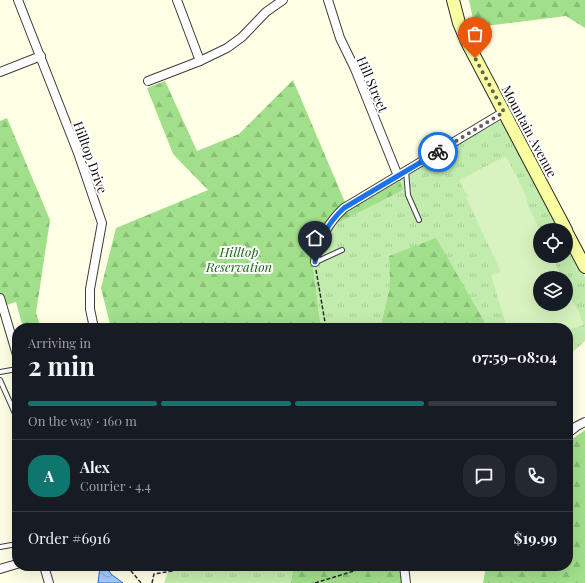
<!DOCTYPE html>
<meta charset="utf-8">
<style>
body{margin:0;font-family:"Playfair Display",serif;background:#242831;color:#f1f3f6;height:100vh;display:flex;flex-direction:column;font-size:15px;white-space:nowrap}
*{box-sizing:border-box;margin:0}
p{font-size:13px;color:#9ea1a6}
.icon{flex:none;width:22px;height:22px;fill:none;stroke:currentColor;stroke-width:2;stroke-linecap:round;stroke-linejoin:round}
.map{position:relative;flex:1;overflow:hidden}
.drawer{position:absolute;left:12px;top:323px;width:561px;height:248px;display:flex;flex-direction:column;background:#171b24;border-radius:16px;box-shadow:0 4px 16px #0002}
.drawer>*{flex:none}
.tools{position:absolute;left:533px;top:223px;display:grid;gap:8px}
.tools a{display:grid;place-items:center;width:40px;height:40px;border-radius:50%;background:#171b24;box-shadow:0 4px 16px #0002;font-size:20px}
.pin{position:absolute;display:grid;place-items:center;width:34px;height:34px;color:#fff;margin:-41px -17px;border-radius:50% 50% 50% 0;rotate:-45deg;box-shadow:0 0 4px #0007}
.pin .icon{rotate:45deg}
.courier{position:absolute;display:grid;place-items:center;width:40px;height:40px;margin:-20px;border:3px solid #1a73e8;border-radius:50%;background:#fff;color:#222;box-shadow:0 1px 5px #0007}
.overview em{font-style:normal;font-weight:700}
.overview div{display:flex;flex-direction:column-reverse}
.overview{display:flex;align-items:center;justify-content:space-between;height:68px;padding:0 16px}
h1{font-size:26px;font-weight:700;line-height:30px}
.bar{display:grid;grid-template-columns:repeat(4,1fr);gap:6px 4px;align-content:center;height:48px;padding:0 16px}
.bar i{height:5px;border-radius:3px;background:#363941}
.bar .on{background:#0f766e}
.bar p{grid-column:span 4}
.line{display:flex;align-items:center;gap:10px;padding:0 16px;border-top:1px solid #363941}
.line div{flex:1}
.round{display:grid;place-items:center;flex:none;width:42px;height:42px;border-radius:16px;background:#242831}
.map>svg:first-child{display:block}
</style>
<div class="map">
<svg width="585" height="583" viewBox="0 0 585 583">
<defs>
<pattern id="grass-tufts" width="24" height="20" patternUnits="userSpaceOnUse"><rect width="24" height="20" fill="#c2ecad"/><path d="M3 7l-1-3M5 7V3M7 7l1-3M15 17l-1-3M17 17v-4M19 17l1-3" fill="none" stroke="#a5c994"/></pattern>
<pattern id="forest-firs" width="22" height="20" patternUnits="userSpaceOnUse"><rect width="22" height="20" fill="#a1df8a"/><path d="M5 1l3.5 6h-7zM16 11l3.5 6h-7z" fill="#89be76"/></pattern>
<pattern id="water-waves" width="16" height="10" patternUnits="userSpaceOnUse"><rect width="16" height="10" fill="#a5ccfc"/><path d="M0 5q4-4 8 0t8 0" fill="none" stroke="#8daed7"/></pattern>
</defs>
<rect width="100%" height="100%" fill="#ffffe6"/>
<!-- grass -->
<g fill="url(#grass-tufts)" fill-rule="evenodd">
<path d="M499 121 503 123 559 230H540V256H566V243L585 277V341L568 356V328H485L484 321 389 256 390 286 380 328H321L311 250 322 231 402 190 399 179ZM540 278H566V304H540Z"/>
<polygon points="170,566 319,566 320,583 164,583"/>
</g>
<!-- forest -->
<g fill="url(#forest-firs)">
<polygon points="469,0 585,0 585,28 566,16 477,27 474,23"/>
<polygon points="293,80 347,207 399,179 403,190 322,231 311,250 321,328 111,328 101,288 116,228 208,190 173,154 147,88 165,81 197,151 239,134"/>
<polygon points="7,118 50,220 36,313 41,328 23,328 16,302 0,307 0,121"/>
<polygon points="436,238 484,321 485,328 380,328 390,286 389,256"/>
<polygon points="585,430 585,583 483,583 486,567 487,566 568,566 568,442"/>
<polygon points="294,566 399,566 402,577 401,583 291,583"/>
</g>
<!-- pitch -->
<polygon fill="#d8f3bf" points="506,156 528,200 526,201 540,231 540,256 552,256 562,278 540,278 540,304 566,304 566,292 577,308 584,325 568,330 568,328 507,328 491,275 501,272 466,197 469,196 465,192 459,180"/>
<!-- water -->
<polygon fill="url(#water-waves)" stroke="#2571da" points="100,566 106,566 111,574 123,583 98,583"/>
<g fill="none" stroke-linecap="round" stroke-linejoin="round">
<!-- lane casing -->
<g stroke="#3d3d3d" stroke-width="6">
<g id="lane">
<polyline points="406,171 408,195 419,220"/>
<polyline points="316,262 342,250"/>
<polyline points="0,372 17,369"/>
<polyline points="0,380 17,418"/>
<polyline points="0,547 17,544"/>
</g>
</g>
<!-- street casing -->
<g stroke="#3d3d3d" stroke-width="10">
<g id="street">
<polyline points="18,0 78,153 102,223 90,289 90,309 94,328"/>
<polyline points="177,0 200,61"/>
<polyline points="328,0 340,38 355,69 398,176"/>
<polyline points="0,72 41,56"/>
<polyline points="148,81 200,61 227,48 242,37 266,12 283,0"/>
<path d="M315 262C318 240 328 223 344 208L504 112"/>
<polyline points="0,298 17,355"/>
<polyline points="568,433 577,426 585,422"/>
<polyline points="44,566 49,583"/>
<polyline points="404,566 406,583"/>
<polyline points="0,569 17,564"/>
</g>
</g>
<!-- secondary casing -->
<g stroke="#2c2c2c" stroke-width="14">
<g id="secondary">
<polyline points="453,0 459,23 468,44 566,230"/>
<polyline points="566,231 585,267"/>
</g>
</g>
<!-- path -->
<g stroke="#2c2c2c" stroke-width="1.5" stroke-dasharray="4 2" stroke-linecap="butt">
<polyline points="316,270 326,328"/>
<polyline points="127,566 141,583"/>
<polyline points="152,583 154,574 172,571 180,566"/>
<polyline points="315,583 370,566"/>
</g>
<!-- lane -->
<use href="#lane" stroke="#fff" stroke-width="4"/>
<!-- street -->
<use href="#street" stroke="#fff" stroke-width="8"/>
<!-- secondary -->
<use href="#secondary" stroke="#f9ffa1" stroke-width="12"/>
</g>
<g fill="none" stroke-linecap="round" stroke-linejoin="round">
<!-- done -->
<polyline stroke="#606057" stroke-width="4" stroke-dasharray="0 7.2" points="438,152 504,112 475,58"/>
<!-- route -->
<path stroke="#1a73e8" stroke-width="5" d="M315 262C318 240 328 223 344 208L438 152"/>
</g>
<g text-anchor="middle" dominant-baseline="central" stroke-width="4" stroke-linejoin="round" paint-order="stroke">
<!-- street labels -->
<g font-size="13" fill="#0a0a0a" stroke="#fff">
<text transform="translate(373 84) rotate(67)">Hill Street</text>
<text transform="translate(530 131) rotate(62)">Mountain Avenue</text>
<text transform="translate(91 157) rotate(70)">Hilltop Drive</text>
</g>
<!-- park labels -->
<g font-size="13" font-style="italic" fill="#186615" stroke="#fff">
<text x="239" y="251">Hilltop<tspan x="239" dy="15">Reservation</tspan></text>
</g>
</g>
</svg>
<div class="tools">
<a><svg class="icon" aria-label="locate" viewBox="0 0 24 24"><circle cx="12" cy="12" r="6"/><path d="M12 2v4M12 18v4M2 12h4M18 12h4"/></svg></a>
<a><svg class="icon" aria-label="layers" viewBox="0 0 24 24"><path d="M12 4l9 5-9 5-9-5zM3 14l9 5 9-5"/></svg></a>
</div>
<div class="pin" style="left:475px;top:58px;background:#ea580c"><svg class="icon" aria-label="bag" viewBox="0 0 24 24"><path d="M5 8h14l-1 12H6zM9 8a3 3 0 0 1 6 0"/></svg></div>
<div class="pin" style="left:315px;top:262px;background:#1f2937"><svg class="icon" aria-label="home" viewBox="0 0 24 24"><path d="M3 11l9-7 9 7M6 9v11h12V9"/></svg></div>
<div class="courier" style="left:438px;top:152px"><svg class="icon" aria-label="bike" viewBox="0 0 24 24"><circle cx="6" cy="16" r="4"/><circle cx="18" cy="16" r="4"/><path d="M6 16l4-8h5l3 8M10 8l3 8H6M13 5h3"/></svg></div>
<section class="drawer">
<div class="overview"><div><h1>2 min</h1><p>Arriving in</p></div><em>07:59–08:04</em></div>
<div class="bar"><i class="on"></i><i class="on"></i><i class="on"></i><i></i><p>On the way · 160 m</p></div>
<div class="line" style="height:72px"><b class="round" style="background:#0f766e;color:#fff">A</b><div><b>Alex</b><p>Courier · 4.4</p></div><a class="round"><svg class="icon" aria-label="chat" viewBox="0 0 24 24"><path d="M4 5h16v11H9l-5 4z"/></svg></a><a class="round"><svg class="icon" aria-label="phone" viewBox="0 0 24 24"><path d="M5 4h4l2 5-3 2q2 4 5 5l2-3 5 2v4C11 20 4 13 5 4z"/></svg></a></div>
<div class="line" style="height:52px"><div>Order #6916</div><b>$19.99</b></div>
</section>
</div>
